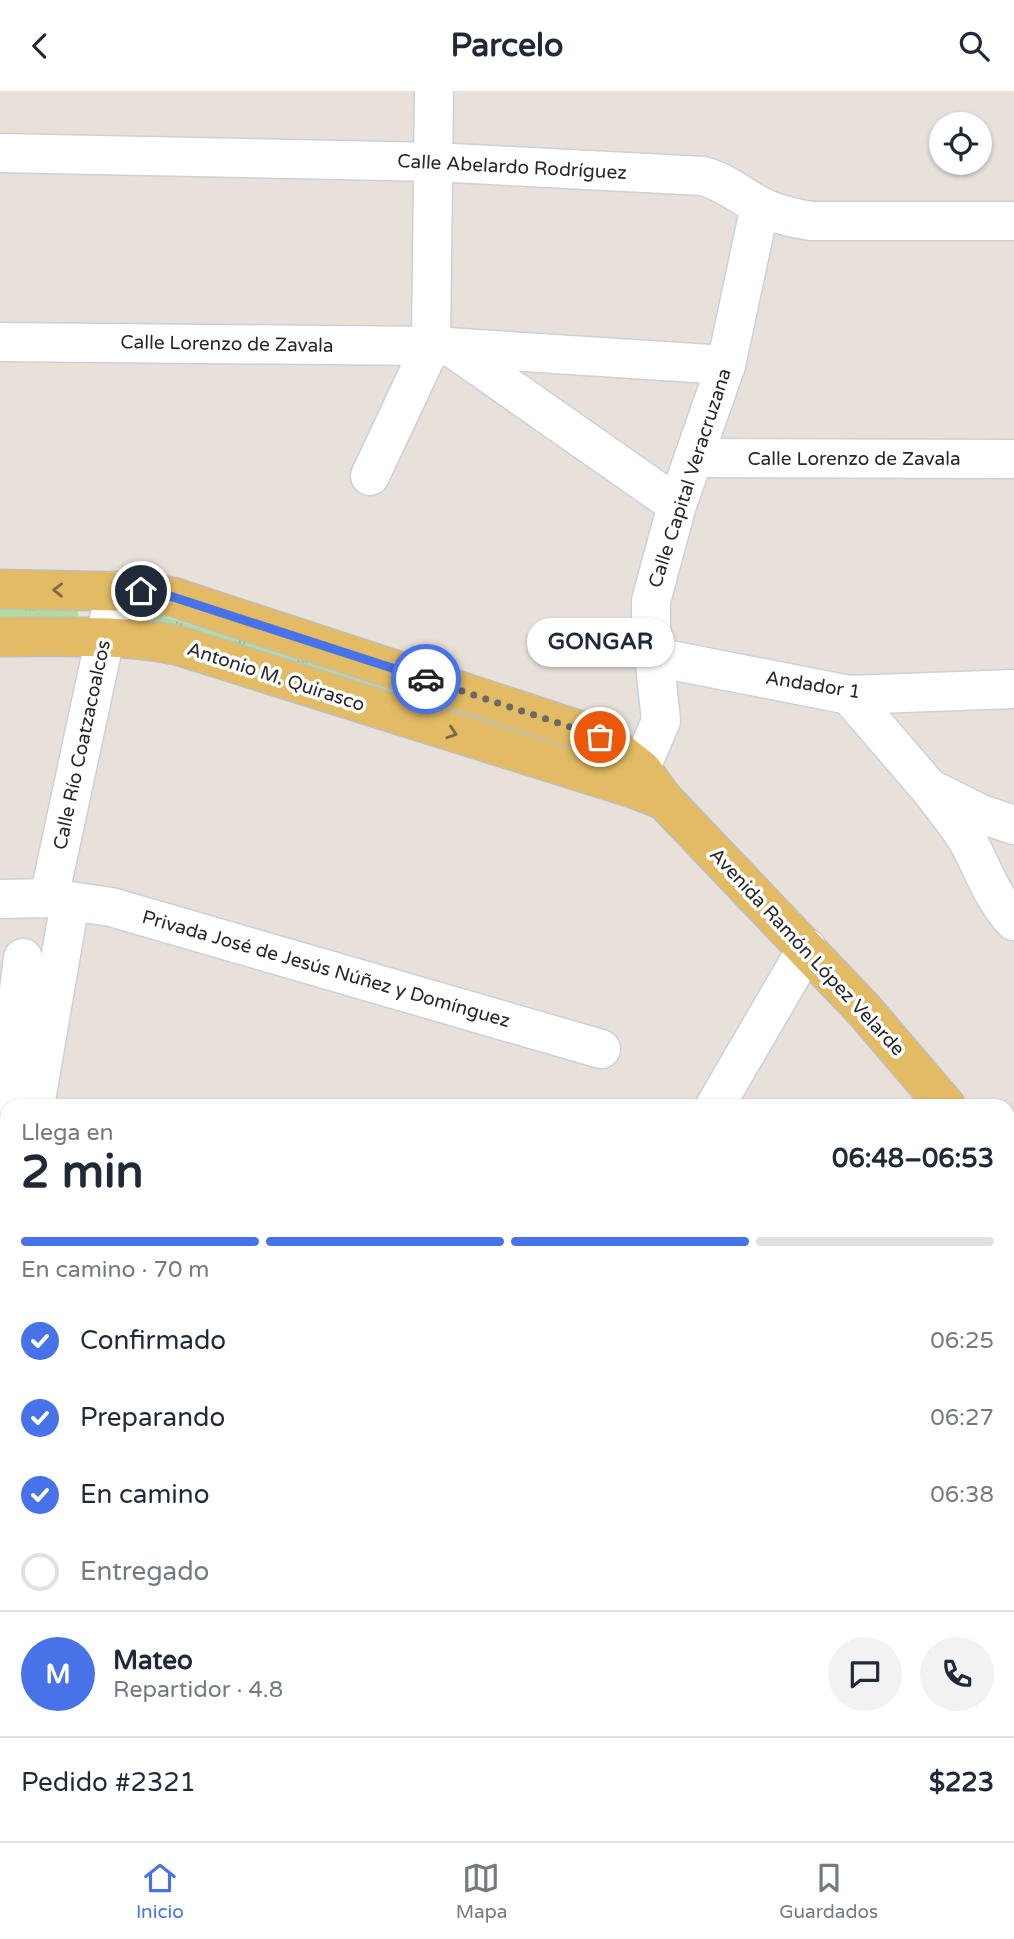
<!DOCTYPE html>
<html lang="es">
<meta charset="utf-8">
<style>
body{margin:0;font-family:"Varela Round",sans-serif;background:#f2f2f3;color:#1f2937;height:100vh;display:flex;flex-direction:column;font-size:26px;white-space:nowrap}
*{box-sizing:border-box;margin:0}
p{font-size:23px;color:#747a83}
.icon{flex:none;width:38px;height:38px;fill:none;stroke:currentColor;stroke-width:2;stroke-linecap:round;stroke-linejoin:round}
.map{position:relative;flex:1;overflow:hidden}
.sheet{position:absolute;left:0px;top:1008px;width:1015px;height:742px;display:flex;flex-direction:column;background:#fff;border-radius:21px 21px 0 0;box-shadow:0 2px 5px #0004}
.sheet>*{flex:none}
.controls{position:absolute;left:929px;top:21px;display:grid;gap:14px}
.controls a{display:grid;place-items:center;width:63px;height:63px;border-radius:50%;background:#fff;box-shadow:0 2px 5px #0004;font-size:35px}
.pin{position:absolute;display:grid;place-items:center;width:60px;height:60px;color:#fff;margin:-30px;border:4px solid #fff;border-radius:50%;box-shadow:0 2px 7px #0007}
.courier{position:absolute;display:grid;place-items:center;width:70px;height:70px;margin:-35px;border:5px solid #4772e8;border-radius:50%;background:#fff;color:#222;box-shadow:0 2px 9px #0007}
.bubble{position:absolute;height:49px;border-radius:24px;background:#fff;box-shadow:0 2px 5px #0004;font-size:23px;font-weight:700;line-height:49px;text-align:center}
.summary em{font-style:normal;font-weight:700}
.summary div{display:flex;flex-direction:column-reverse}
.summary{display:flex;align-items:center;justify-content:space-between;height:119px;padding:0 21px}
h1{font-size:46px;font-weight:700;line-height:52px}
.bar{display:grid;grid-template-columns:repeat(4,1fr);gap:10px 7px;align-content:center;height:84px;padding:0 21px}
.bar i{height:9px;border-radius:5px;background:#e0e1e3}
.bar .active{background:#4772e8}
.bar p{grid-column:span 4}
.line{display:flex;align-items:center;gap:18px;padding:0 21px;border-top:2px solid #e0e1e3}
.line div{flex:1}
.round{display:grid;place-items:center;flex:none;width:74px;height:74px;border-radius:37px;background:#f2f2f3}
ol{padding:0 21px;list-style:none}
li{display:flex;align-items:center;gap:21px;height:77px}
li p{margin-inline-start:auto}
li .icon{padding:7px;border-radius:50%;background:#4772e8;color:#fff;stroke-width:4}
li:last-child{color:#747a83}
li i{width:38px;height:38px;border:4px solid #e0e1e3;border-radius:50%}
header{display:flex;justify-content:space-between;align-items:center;height:91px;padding:0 21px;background:#fff;font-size:32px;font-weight:700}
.menu{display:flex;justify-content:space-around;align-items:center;height:98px;border-top:2px solid #e0e1e3;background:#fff;font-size:19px;color:#747a83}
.menu a{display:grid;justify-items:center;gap:4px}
.menu .active{color:#4772e8}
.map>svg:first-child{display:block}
</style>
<header><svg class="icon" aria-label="back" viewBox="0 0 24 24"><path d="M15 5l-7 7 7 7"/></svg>Parcelo<svg class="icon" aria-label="search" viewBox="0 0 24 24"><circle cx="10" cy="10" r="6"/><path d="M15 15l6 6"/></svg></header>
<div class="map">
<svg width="1014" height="1750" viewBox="0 0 1014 1750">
<defs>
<pattern id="grass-tufts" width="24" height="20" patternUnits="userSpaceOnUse" patternTransform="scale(1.75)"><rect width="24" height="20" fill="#b5db9a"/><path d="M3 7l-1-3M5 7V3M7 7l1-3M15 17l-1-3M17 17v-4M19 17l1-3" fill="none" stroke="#9cbc85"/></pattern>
</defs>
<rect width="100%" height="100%" fill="#e8e1da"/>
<!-- grass -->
<g fill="url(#grass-tufts)">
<polygon points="77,514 79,530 0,531 0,515"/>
<polygon points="149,521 606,659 604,671 146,532"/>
</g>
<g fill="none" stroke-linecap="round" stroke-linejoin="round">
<!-- minor casing -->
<g stroke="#ccd0db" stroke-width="41">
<g id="minor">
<path d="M0 62 434 71 703 85C726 91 742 106 762 116 778 124 793 127 811 130H1014"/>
<polyline points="0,251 431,255 726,274"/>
<polyline points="454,258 677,414"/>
<polyline points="694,367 1014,368"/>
<polyline points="370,385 431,255 434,0"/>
<polyline points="655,566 849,604 1014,598"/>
<polyline points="849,604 929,697 981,723 1014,734"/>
<polyline points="632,697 661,630 651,535 651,510 677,414 726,274 760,115"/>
<path d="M933 702C944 717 958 733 968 750 983 778 992 807 1014 830"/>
<polyline points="49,807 115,500"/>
<polyline points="0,808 49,807 111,816 601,958"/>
<polyline points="35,1015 70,811"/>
<polyline points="715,1015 807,857"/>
<polyline points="0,1050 23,867"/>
<polyline points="0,1177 7,1141"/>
<polyline points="0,1269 7,1269"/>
<polyline points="1008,1504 1014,1507"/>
<polyline points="1008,1588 1014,1576"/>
<polyline points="37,1743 38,1750"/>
<polyline points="684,1750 685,1743"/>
<polyline points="924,1750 928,1743"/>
</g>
</g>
<!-- major casing -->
<g stroke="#bebebe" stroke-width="41">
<g id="major">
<polyline points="0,498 141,501 173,506 600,646 642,679 664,709 864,919 946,1015"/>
<path d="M0 546C59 546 118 543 176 554L632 697 664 709"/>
<polyline points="1008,1089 1014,1096"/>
</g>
</g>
<!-- minor -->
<use href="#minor" stroke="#fff" stroke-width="38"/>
<!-- major -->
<use href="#major" stroke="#e3bb64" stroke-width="38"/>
</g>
<!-- one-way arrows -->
<defs><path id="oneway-chevron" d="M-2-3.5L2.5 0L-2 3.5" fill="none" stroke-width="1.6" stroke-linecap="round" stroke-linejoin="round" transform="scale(1.75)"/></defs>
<g stroke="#7c6a42">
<use href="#oneway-chevron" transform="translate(58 499) rotate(-179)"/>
<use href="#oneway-chevron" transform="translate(452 642) rotate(18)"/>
</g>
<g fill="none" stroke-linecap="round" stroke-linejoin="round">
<!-- done -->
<polyline stroke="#6b6866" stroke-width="7" stroke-dasharray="0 12.6" points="426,588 600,646"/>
<!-- route -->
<polyline stroke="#4772e8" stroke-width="9" points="141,500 173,506 426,588"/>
</g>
<g text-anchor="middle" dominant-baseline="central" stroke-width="7" stroke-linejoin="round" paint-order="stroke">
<!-- street labels -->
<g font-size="19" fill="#272727" stroke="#fff">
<text transform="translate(512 76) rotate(3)">Calle Abelardo Rodríguez</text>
<text transform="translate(227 253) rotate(1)">Calle Lorenzo de Zavala</text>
<text x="854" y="368">Calle Lorenzo de Zavala</text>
<text transform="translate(690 387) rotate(-72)">Calle Capital Veracruzana</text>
<text transform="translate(276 586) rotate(18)">Antonio M. Quirasco</text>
<text transform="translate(813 594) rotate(9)">Andador 1</text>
<text transform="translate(82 654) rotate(-78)">Calle Río Coatzacoalcos</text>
<text transform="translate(807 861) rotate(47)">Avenida Ramón López Velarde</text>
<text transform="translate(326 878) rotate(16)">Privada José de Jesús Núñez y Domínguez</text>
</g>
</g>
</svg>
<div class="controls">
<a><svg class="icon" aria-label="locate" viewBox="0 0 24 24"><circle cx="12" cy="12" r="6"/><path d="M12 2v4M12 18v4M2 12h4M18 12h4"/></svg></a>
</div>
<div class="pin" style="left:600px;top:646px;background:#ea580c"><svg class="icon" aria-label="bag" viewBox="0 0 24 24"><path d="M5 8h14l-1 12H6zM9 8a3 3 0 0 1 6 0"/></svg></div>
<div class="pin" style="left:141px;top:500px;background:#1f2937"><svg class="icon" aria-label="home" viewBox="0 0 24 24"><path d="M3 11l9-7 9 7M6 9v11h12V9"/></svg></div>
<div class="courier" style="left:426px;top:588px"><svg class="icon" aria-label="car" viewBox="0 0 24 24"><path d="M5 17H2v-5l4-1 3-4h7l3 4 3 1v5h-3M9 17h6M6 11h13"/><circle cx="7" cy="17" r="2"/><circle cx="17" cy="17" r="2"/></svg></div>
<div class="bubble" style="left:527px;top:527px;width:147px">GONGAR</div>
<section class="sheet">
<div class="summary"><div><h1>2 min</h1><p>Llega en</p></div><em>06:48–06:53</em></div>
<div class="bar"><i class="active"></i><i class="active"></i><i class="active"></i><i></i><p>En camino · 70 m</p></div>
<ol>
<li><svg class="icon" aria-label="check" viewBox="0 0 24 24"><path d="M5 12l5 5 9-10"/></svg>Confirmado<p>06:25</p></li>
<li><svg class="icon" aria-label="check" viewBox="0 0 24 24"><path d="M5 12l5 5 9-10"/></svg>Preparando<p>06:27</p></li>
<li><svg class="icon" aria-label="check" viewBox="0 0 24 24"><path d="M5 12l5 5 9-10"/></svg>En camino<p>06:38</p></li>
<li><i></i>Entregado</li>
</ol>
<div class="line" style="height:126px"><b class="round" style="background:#4772e8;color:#fff">M</b><div><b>Mateo</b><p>Repartidor · 4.8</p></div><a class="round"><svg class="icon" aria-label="chat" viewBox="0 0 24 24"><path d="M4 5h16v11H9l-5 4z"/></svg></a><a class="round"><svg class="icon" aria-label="phone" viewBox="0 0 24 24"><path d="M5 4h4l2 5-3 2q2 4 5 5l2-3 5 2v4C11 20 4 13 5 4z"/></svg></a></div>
<div class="line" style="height:91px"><div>Pedido #2321</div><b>$223</b></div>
</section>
</div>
<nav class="menu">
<a class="active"><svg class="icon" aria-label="home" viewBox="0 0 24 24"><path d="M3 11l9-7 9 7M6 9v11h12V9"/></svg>Inicio</a>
<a><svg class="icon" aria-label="map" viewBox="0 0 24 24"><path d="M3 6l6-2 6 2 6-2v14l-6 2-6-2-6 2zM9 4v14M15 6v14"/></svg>Mapa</a>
<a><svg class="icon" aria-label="saved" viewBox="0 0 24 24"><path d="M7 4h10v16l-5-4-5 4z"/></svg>Guardados</a>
</nav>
